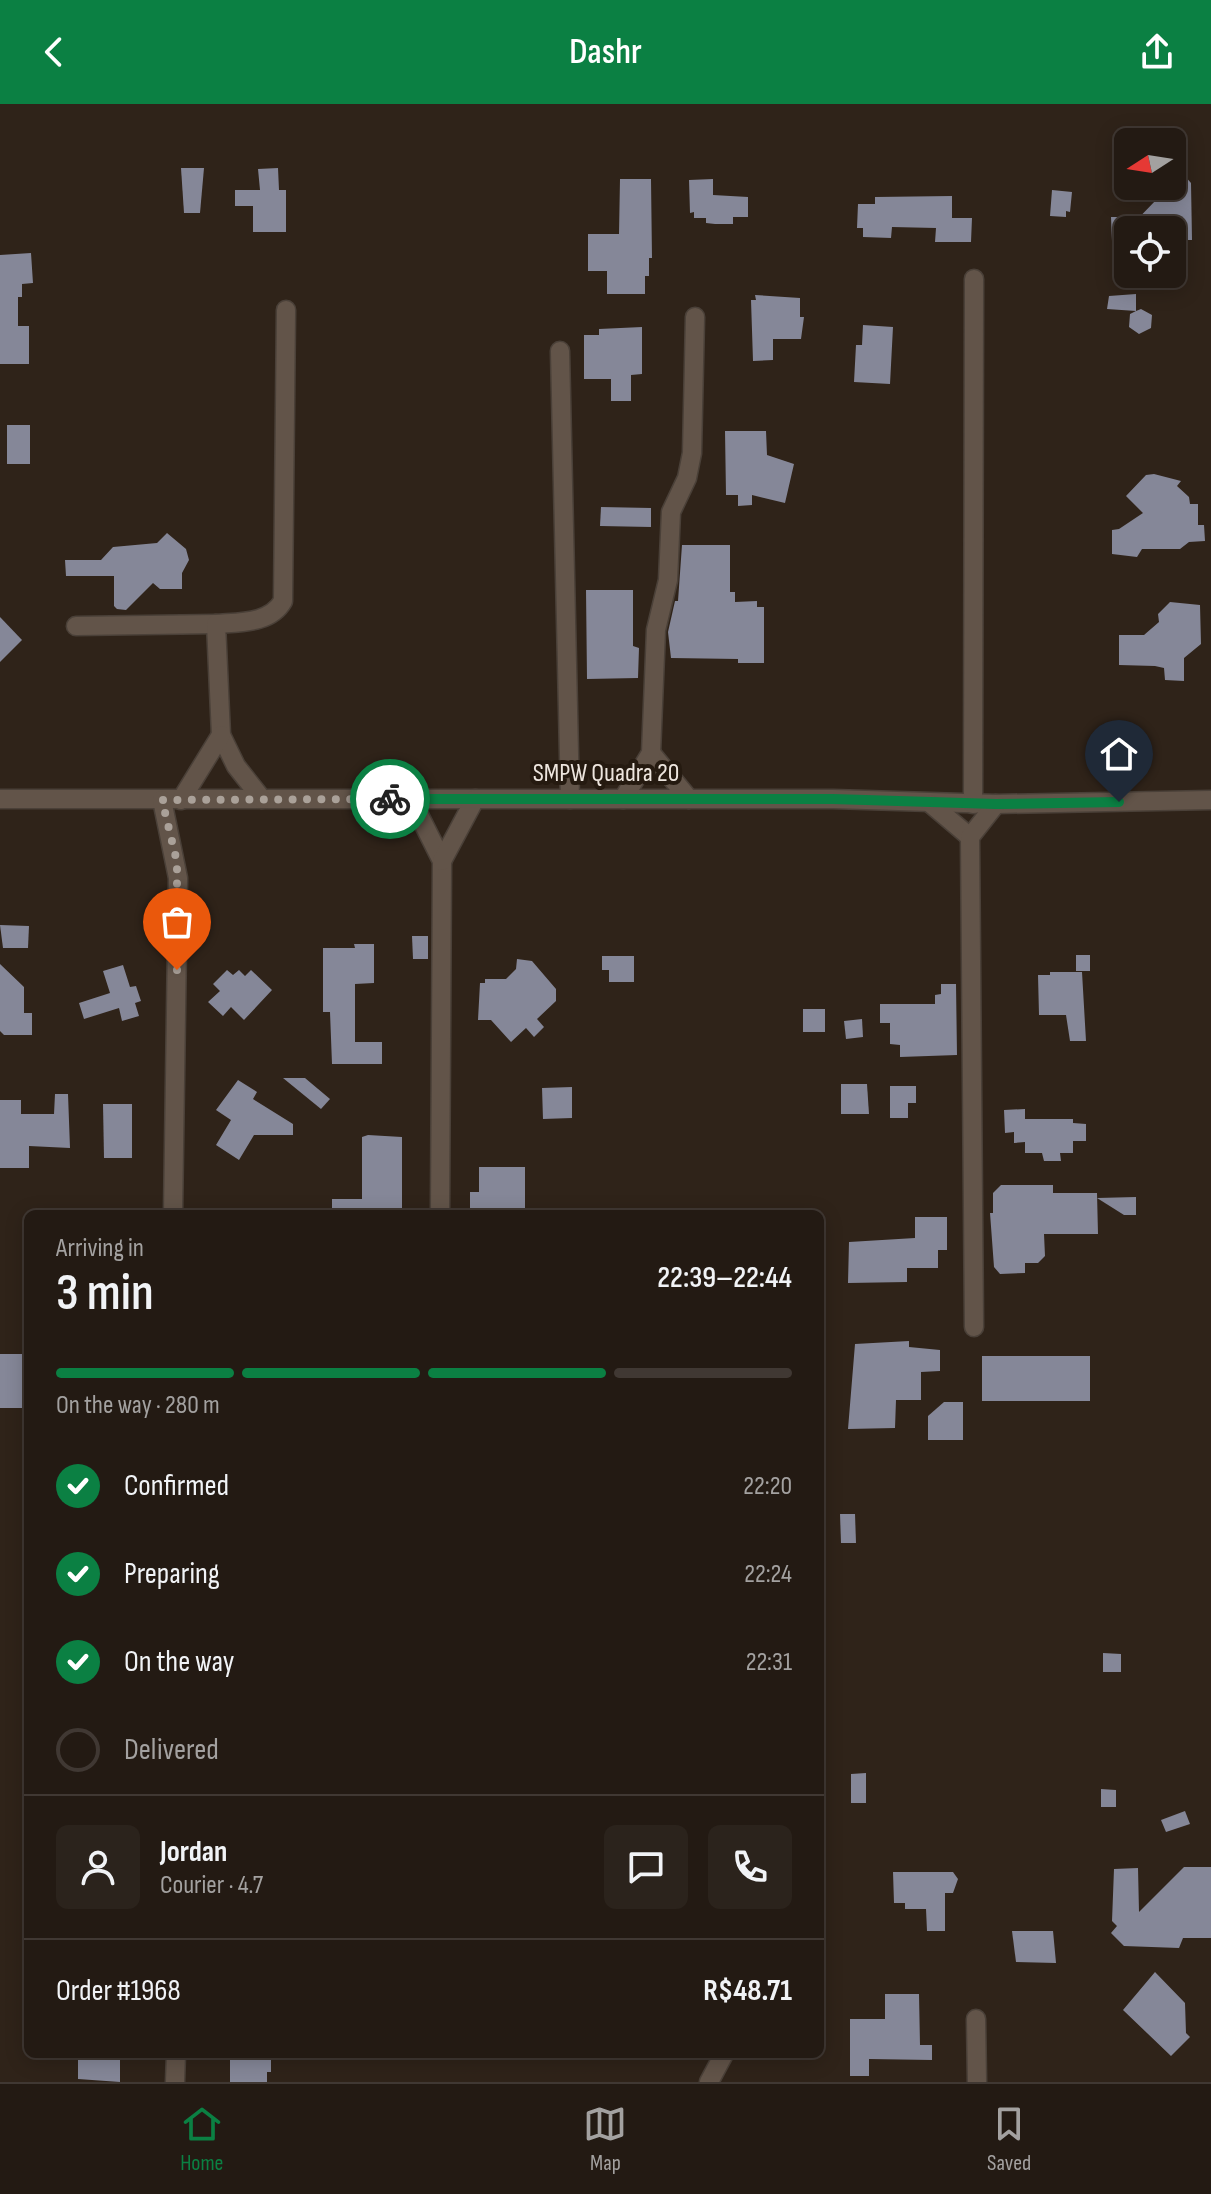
<!DOCTYPE html>
<meta charset="utf-8">
<style>
body{margin:0;font-family:"Sofia Sans Condensed",sans-serif;background:#2b231c;color:#f1f3f6;height:100vh;display:flex;flex-direction:column;font-size:30px;white-space:nowrap}
*{box-sizing:border-box;margin:0}
p{font-size:26px;color:#a3a1a0}
.icon{flex:none;width:44px;height:44px;fill:none;stroke:currentColor;stroke-width:2;stroke-linecap:round;stroke-linejoin:round}
.map{position:relative;flex:1;overflow:hidden}
.panel{position:absolute;left:24px;top:1106px;width:800px;height:848px;display:flex;flex-direction:column;background:#231a13;border-radius:12px;box-shadow:0 4px 20px #0003,0 0 0 2px #403833}
.panel>*{flex:none}
.needle{width:52px;rotate:258deg}
.controls{position:absolute;left:1114px;top:24px;display:grid;gap:16px}
.controls a{display:grid;place-items:center;width:72px;height:72px;border-radius:12px;background:#231a13;box-shadow:0 4px 20px #0003,0 0 0 2px #403833;font-size:40px}
.pin{position:absolute;display:grid;place-items:center;width:68px;height:68px;color:#fff;margin:-82px -34px;border-radius:50% 50% 50% 0;rotate:-45deg;box-shadow:0 0 8px #0007}
.pin .icon{rotate:45deg}
.courier{position:absolute;display:grid;place-items:center;width:80px;height:80px;margin:-40px;border:6px solid #0b8043;border-radius:50%;background:#fff;color:#222;box-shadow:0 2px 10px #0007}
.head em{font-style:normal;font-weight:600}
.head div{display:flex;flex-direction:column-reverse}
.head{display:flex;align-items:center;justify-content:space-between;height:136px;padding:0 32px}
h1{font-size:52px;font-weight:600;line-height:60px}
.bar{display:grid;grid-template-columns:repeat(4,1fr);gap:12px 8px;align-content:center;height:96px;padding:0 32px}
.bar i{height:10px;border-radius:6px;background:#403833}
.bar .current{background:#0b8043}
.bar p{grid-column:span 4}
.line{display:flex;align-items:center;gap:20px;padding:0 32px;border-top:2px solid #403833}
.line div{flex:1}
.round{display:grid;place-items:center;flex:none;width:84px;height:84px;border-radius:12px;background:#2b231c}
ol{padding:0 32px;list-style:none}
li{display:flex;align-items:center;gap:24px;height:88px}
li p{margin-inline-start:auto}
li .icon{padding:8px;border-radius:50%;background:#0b8043;color:#fff;stroke-width:4}
li:last-child{color:#a3a1a0}
li i{width:44px;height:44px;border:4px solid #403833;border-radius:50%}
header{display:flex;justify-content:space-between;align-items:center;height:104px;padding:0 32px;background:#0b8043;color:#fff;font-size:36px;font-weight:600}
.tab-bar{display:flex;justify-content:space-around;align-items:center;height:112px;border-top:2px solid #403833;background:#231a13;font-size:22px;color:#a3a1a0}
.tab-bar a{display:grid;justify-items:center;gap:4px}
.tab-bar .current{color:#0b8043}
.map>svg:first-child{display:block}
</style>
<header><svg class="icon" aria-label="back" viewBox="0 0 24 24"><path d="M15 5l-7 7 7 7"/></svg>Dashr<svg class="icon" aria-label="share" viewBox="0 0 24 24"><path d="M12 15V3M7 8l5-5 5 5M5 13v7h14v-7"/></svg></header>
<div class="map">
<svg width="1211" height="1978" viewBox="0 0 1211 1978">
<rect width="100%" height="100%" fill="#2f2319"/>
<!-- building -->
<g fill="#858798">
<polygon points="181,64 204,64 200,109 184,109"/>
<polygon points="278,64 279,86 286,86 286,128 253,128 253,102 235,102 235,86 260,86 258,65"/>
<polygon points="1172,70 1184,71 1191,79 1192,136 1173,136 1172,126 1128,126 1128,137 1112,137 1111,113 1128,113 1128,125 1157,95 1157,82 1172,82"/>
<polygon points="620,75 651,75 652,154 649,154 649,172 645,172 645,190 607,190 607,167 588,167 588,130 619,130"/>
<polygon points="713,75 713,91 748,93 748,113 733,113 733,120 715,120 706,119 706,114 694,114 694,108 690,109 689,76"/>
<polygon points="1052,86 1072,88 1070,108 1066,107 1066,113 1050,112"/>
<polygon points="952,92 952,114 972,114 971,138 935,138 936,124 892,123 891,134 863,133 863,124 857,124 858,100 875,100 875,93"/>
<polygon points="31,149 33,179 22,180 22,193 18,193 18,222 29,222 29,260 0,260 0,151"/>
<polygon points="1136,190 1136,207 1141,205 1152,211 1151,224 1139,230 1129,223 1130,210 1136,207 1107,205 1109,192"/>
<polygon points="755,191 800,194 800,213 804,213 801,235 773,235 773,256 753,257 751,196 756,196"/>
<polygon points="863,221 893,223 890,280 854,278 856,241 862,241"/>
<polygon points="642,223 642,270 631,271 631,297 611,297 611,275 584,275 584,231 599,231 599,225"/>
<rect x="7" y="321" width="23" height="39"/>
<polygon points="725,327 766,327 767,351 794,360 785,399 752,391 752,401 738,402 738,391 726,391"/>
<polygon points="1154,370 1181,377 1177,382 1189,393 1190,400 1198,400 1198,421 1204,421 1205,437 1189,438 1180,445 1142,445 1137,453 1112,450 1112,426 1119,425 1143,409 1126,392 1146,371"/>
<polygon points="601,403 651,404 651,423 600,422"/>
<polygon points="167,429 186,445 189,456 182,469 182,485 160,485 153,479 126,506 117,505 114,502 114,472 66,472 65,456 101,456 113,443 157,439"/>
<polygon points="682,441 730,441 730,488 735,488 735,498 757,497 757,503 764,503 764,559 738,559 738,555 671,554 668,528 675,497 678,497"/>
<polygon points="586,486 633,486 633,542 639,544 638,574 587,575"/>
<polygon points="1170,498 1200,501 1201,540 1184,554 1184,577 1165,576 1164,564 1155,562 1119,561 1119,531 1144,531 1159,518 1158,510"/>
<polygon points="0,513 22,536 0,558"/>
<polygon points="0,821 29,822 28,844 3,844"/>
<polygon points="412,832 428,832 428,855 413,855"/>
<polygon points="354,840 374,840 374,879 355,880 355,938 382,938 382,960 332,960 330,908 323,908 323,844 355,844"/>
<rect x="1076" y="851" width="14" height="16"/>
<polygon points="602,852 634,852 634,878 609,878 609,866 602,866"/>
<polygon points="517,855 532,857 556,885 556,897 537,915 544,923 534,933 526,924 511,938 491,916 478,916 480,879 485,879 485,875 506,875 516,865"/>
<polygon points="0,860 24,883 24,909 32,909 32,931 4,931 0,927"/>
<polygon points="123,861 130,883 136,882 141,897 135,899 139,912 122,917 119,904 84,915 79,899 110,889 103,867"/>
<polygon points="227,866 233,871 239,866 245,872 251,866 272,886 244,916 231,903 223,912 208,898 220,887 213,880"/>
<polygon points="1050,868 1082,868 1086,937 1070,937 1066,911 1039,911 1038,871 1050,871"/>
<polygon points="941,880 956,880 957,951 900,953 900,941 890,940 890,919 880,919 880,900 935,900 935,891 941,890"/>
<rect x="803" y="905" width="22" height="23"/>
<polygon points="862,915 863,933 846,935 844,917"/>
<polygon points="283,974 305,974 330,995 321,1005"/>
<polygon points="238,976 257,988 253,995 293,1020 293,1031 254,1031 239,1056 216,1041 231,1016 216,1006"/>
<polygon points="841,980 867,980 869,1010 841,1010"/>
<polygon points="890,982 916,982 916,999 908,999 908,1014 890,1014"/>
<polygon points="572,983 572,1014 543,1015 542,984"/>
<polygon points="55,990 68,990 70,1044 29,1042 29,1064 0,1064 0,996 21,996 21,1010 54,1010"/>
<polygon points="103,1000 132,1000 132,1054 104,1054"/>
<polygon points="1025,1005 1025,1015 1073,1015 1073,1019 1086,1020 1086,1037 1073,1037 1073,1049 1060,1049 1061,1057 1044,1057 1042,1049 1025,1049 1025,1038 1014,1039 1014,1028 1005,1029 1004,1006"/>
<polygon points="368,1031 402,1033 402,1110 332,1110 332,1095 362,1095 362,1033"/>
<polygon points="479,1063 525,1063 525,1110 470,1110 470,1088 479,1088"/>
<polygon points="1001,1081 1053,1081 1053,1089 1097,1089 1098,1130 1044,1130 1045,1152 1038,1159 1025,1159 1025,1169 1000,1170 994,1163 990,1109 993,1109 993,1089"/>
<polygon points="1136,1093 1136,1111 1124,1111 1097,1094"/>
<polygon points="915,1113 947,1113 947,1146 938,1146 938,1164 907,1164 907,1178 848,1179 849,1138 915,1134"/>
<polygon points="909,1237 909,1243 940,1246 940,1267 921,1268 921,1296 896,1296 895,1324 848,1325 855,1240"/>
<rect x="0" y="1250" width="28" height="54"/>
<rect x="982" y="1252" width="108" height="45"/>
<polygon points="944,1298 963,1298 963,1336 928,1336 928,1312"/>
<polygon points="840,1410 855,1410 856,1439 841,1439"/>
<polygon points="1103,1549 1121,1550 1121,1568 1103,1568"/>
<polygon points="866,1669 866,1699 851,1699 851,1670"/>
<polygon points="1101,1685 1116,1686 1116,1703 1101,1703"/>
<polygon points="1185,1707 1190,1720 1166,1728 1161,1716"/>
<polygon points="1184,1763 1211,1763 1211,1834 1183,1834 1179,1844 1124,1842 1111,1829 1117,1822 1112,1817 1114,1765 1138,1764 1139,1808"/>
<polygon points="893,1768 953,1768 958,1775 953,1789 945,1789 945,1827 927,1827 926,1805 905,1805 905,1799 894,1799"/>
<polygon points="1012,1827 1053,1827 1056,1859 1016,1858"/>
<polygon points="1155,1868 1185,1899 1186,1929 1190,1933 1171,1952 1123,1906"/>
<polygon points="885,1890 919,1890 920,1941 932,1941 932,1956 869,1955 869,1972 850,1972 850,1915 885,1915"/>
<polygon points="78,1950 120,1950 120,1978 78,1975"/>
<polygon points="230,1950 271,1950 271,1968 267,1968 267,1978 230,1978"/>
</g>
<g fill="none" stroke-linecap="round" stroke-linejoin="round">
<!-- minor casing -->
<g stroke="#4a4038" stroke-width="21">
<g id="minor">
<polyline points="560,247 570,695"/>
<polyline points="76,522 216,520"/>
<polyline points="651,649 689,695"/>
<polyline points="0,695 833,695 996,700 1211,696"/>
<path d="M262 695 236 662 221 631 216 520C239 518 270 520 283 497L286 206"/>
<polyline points="411,695 442,757 440,1110"/>
<polyline points="623,695 651,649 656,526 668,476 671,408 687,374 692,349 695,213"/>
<polyline points="162,696 178,774 173,1110"/>
<polyline points="181,696 221,631"/>
<polyline points="931,700 970,733"/>
<polyline points="973,700 974,175"/>
<polyline points="442,757 475,695"/>
<polyline points="974,1223 970,733 996,700"/>
<polyline points="976,1915 977,1978"/>
<polyline points="175,1978 176,1950"/>
<polyline points="709,1978 724,1950"/>
</g>
</g>
<!-- minor -->
<use href="#minor" stroke="#625449" stroke-width="18"/>
</g>
<g fill="none" stroke-linecap="round" stroke-linejoin="round">
<!-- done -->
<polyline stroke="#aaa199" stroke-width="8" stroke-dasharray="0 14.4" points="177,866 177,758 162,696 390,695"/>
<!-- route -->
<polyline stroke="#0b8043" stroke-width="10" points="390,695 833,695 996,700 1119,698"/>
</g>
<g text-anchor="middle" dominant-baseline="central" stroke-width="8" stroke-linejoin="round" paint-order="stroke">
<!-- street labels -->
<g font-size="26" fill="#ede5de" stroke="#251a10">
<text x="606" y="669">SMPW Quadra 20</text>
</g>
</g>
</svg>
<div class="controls">
<a><svg class="needle" viewBox="-14 -14 28 28"><path d="M0-13l5 13h-10z" fill="#e53935"/><path d="M0 13l5-13h-10z" fill="#a3a1a0"/></svg></a>
<a><svg class="icon" aria-label="locate" viewBox="0 0 24 24"><circle cx="12" cy="12" r="6"/><path d="M12 2v4M12 18v4M2 12h4M18 12h4"/></svg></a>
</div>
<div class="pin" style="left:177px;top:866px;background:#ea580c"><svg class="icon" aria-label="bag" viewBox="0 0 24 24"><path d="M5 8h14l-1 12H6zM9 8a3 3 0 0 1 6 0"/></svg></div>
<div class="pin" style="left:1119px;top:698px;background:#1f2937"><svg class="icon" aria-label="home" viewBox="0 0 24 24"><path d="M3 11l9-7 9 7M6 9v11h12V9"/></svg></div>
<div class="courier" style="left:390px;top:695px"><svg class="icon" aria-label="bike" viewBox="0 0 24 24"><circle cx="6" cy="16" r="4"/><circle cx="18" cy="16" r="4"/><path d="M6 16l4-8h5l3 8M10 8l3 8H6M13 5h3"/></svg></div>
<section class="panel">
<div class="head"><div><h1>3 min</h1><p>Arriving in</p></div><em>22:39–22:44</em></div>
<div class="bar"><i class="current"></i><i class="current"></i><i class="current"></i><i></i><p>On the way · 280 m</p></div>
<ol>
<li><svg class="icon" aria-label="check" viewBox="0 0 24 24"><path d="M5 12l5 5 9-10"/></svg>Confirmed<p>22:20</p></li>
<li><svg class="icon" aria-label="check" viewBox="0 0 24 24"><path d="M5 12l5 5 9-10"/></svg>Preparing<p>22:24</p></li>
<li><svg class="icon" aria-label="check" viewBox="0 0 24 24"><path d="M5 12l5 5 9-10"/></svg>On the way<p>22:31</p></li>
<li><i></i>Delivered</li>
</ol>
<div class="line" style="height:144px"><a class="round"><svg class="icon" aria-label="person" viewBox="0 0 24 24"><circle cx="12" cy="8" r="4"/><path d="M4 21q1-7 8-7t8 7"/></svg></a><div><b>Jordan</b><p>Courier · 4.7</p></div><a class="round"><svg class="icon" aria-label="chat" viewBox="0 0 24 24"><path d="M4 5h16v11H9l-5 4z"/></svg></a><a class="round"><svg class="icon" aria-label="phone" viewBox="0 0 24 24"><path d="M5 4h4l2 5-3 2q2 4 5 5l2-3 5 2v4C11 20 4 13 5 4z"/></svg></a></div>
<div class="line" style="height:104px"><div>Order #1968</div><b>R$48.71</b></div>
</section>
</div>
<nav class="tab-bar">
<a class="current"><svg class="icon" aria-label="home" viewBox="0 0 24 24"><path d="M3 11l9-7 9 7M6 9v11h12V9"/></svg>Home</a>
<a><svg class="icon" aria-label="map" viewBox="0 0 24 24"><path d="M3 6l6-2 6 2 6-2v14l-6 2-6-2-6 2zM9 4v14M15 6v14"/></svg>Map</a>
<a><svg class="icon" aria-label="saved" viewBox="0 0 24 24"><path d="M7 4h10v16l-5-4-5 4z"/></svg>Saved</a>
</nav>
